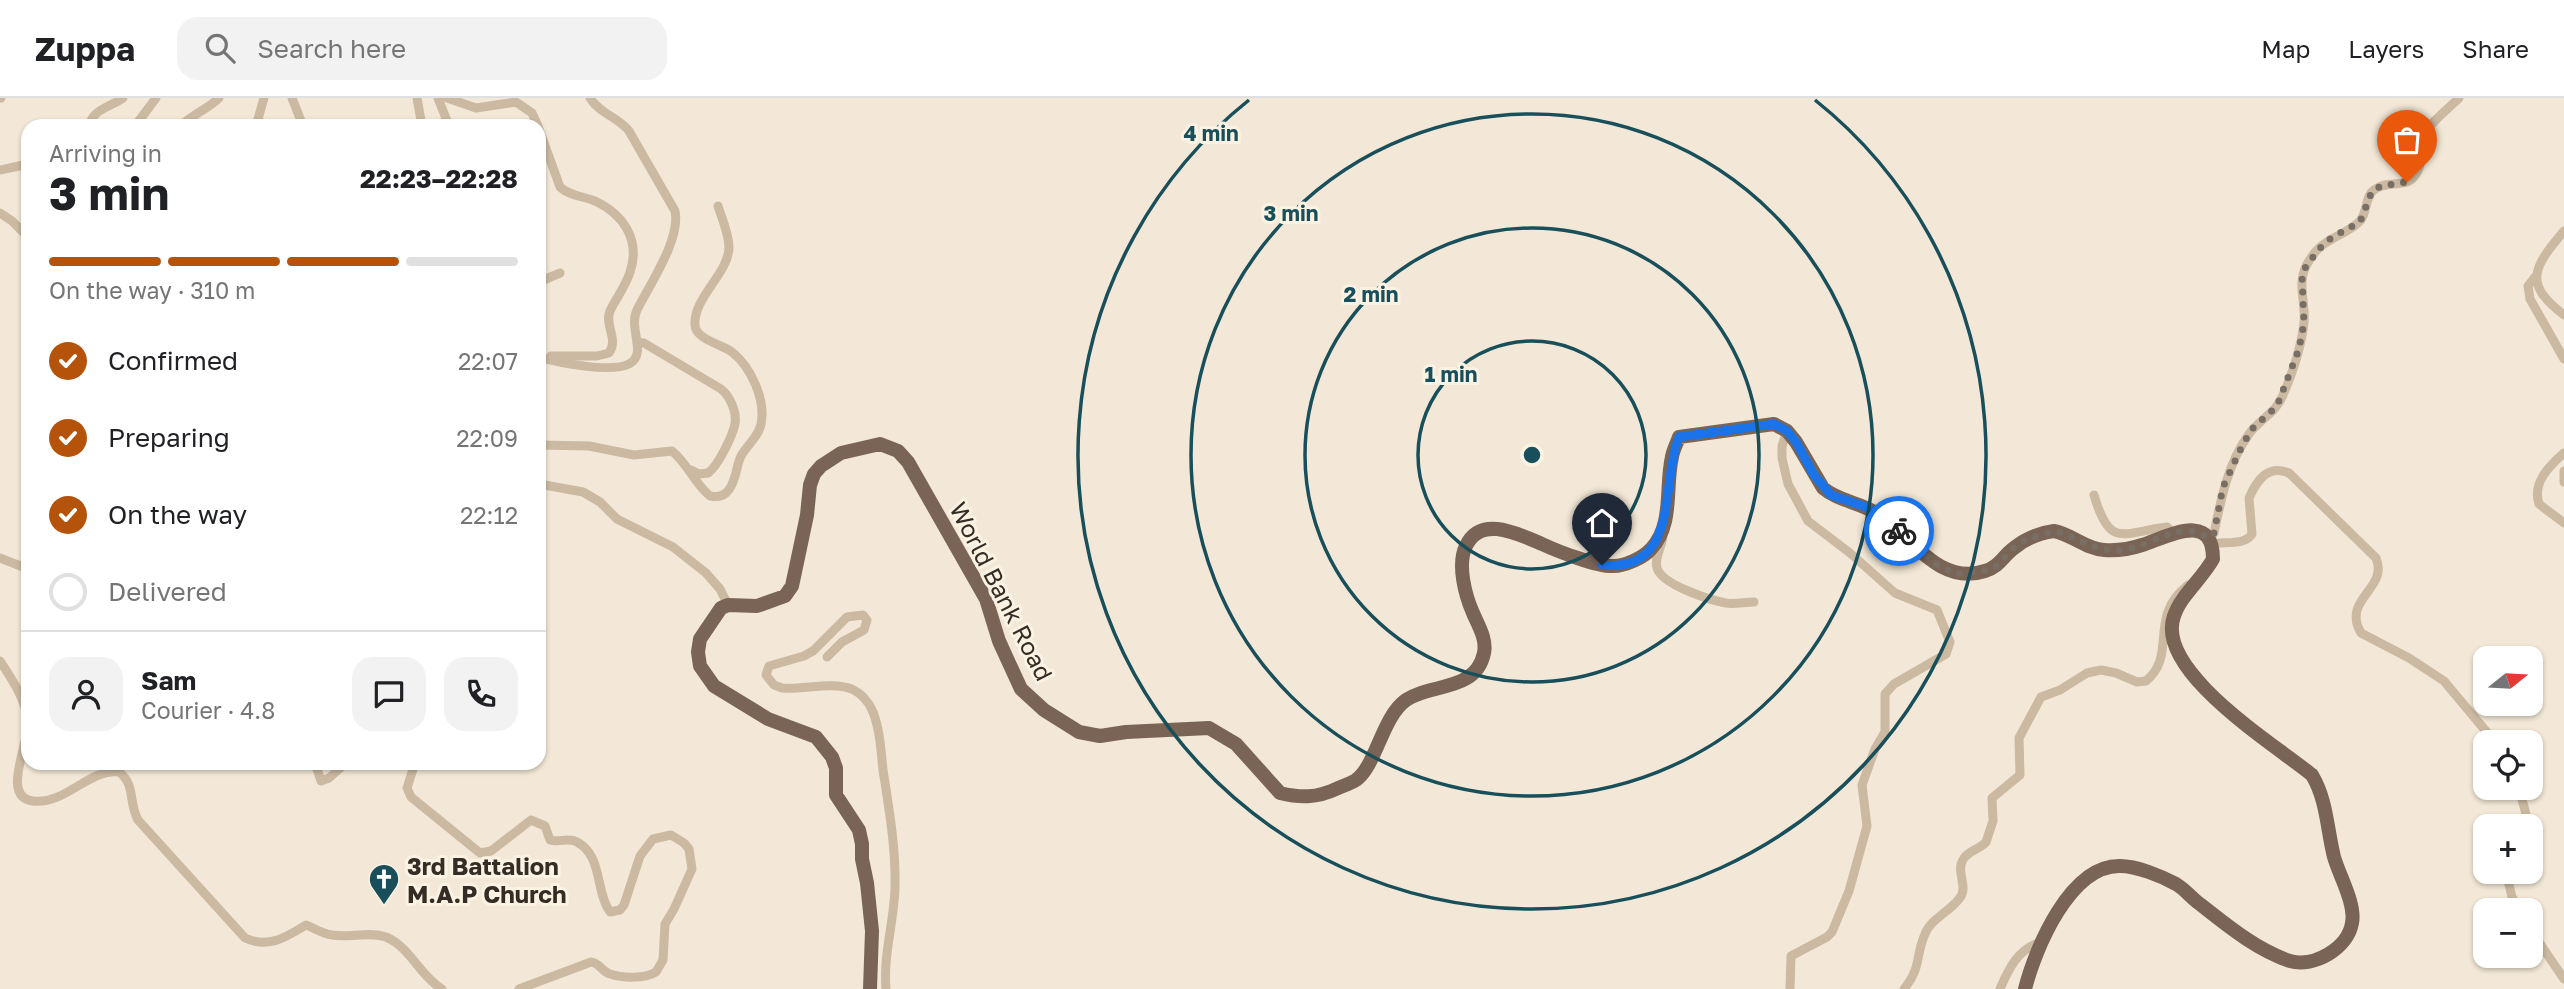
<!DOCTYPE html>
<meta charset="utf-8">
<style>
body{margin:0;font-family:"Golos Text",sans-serif;background:#f2f2f2;color:#202124;height:100vh;display:flex;flex-direction:column;font-size:26px;white-space:nowrap}
*{box-sizing:border-box;margin:0}
p{font-size:23px;color:#757577}
.icon{flex:none;width:38px;height:38px;fill:none;stroke:currentColor;stroke-width:2;stroke-linecap:round;stroke-linejoin:round}
.map{position:relative;flex:1;overflow:hidden}
.panel{position:absolute;left:21px;top:21px;width:525px;height:651px;display:flex;flex-direction:column;background:#fff;border-radius:21px;box-shadow:0 2px 5px #0004}
.panel>*{flex:none}
.needle{width:46px;rotate:72deg}
.buttons{position:absolute;left:2473px;top:548px;display:grid;gap:14px}
.buttons a{display:grid;place-items:center;width:70px;height:70px;border-radius:14px;background:#fff;box-shadow:0 2px 5px #0004;font-size:35px}
.pin{position:absolute;display:grid;place-items:center;width:60px;height:60px;color:#fff;margin:-72px -30px;border-radius:50% 50% 50% 0;rotate:-45deg;box-shadow:0 0 7px #0007}
.pin .icon{rotate:45deg}
.courier{position:absolute;display:grid;place-items:center;width:70px;height:70px;margin:-35px;border:5px solid #1a73e8;border-radius:50%;background:#fff;color:#222;box-shadow:0 2px 9px #0007}
.head em{font-style:normal;font-weight:700}
.head div{display:flex;flex-direction:column-reverse}
.head{display:flex;align-items:center;justify-content:space-between;height:119px;padding:0 28px}
h1{font-size:46px;font-weight:700;line-height:52px}
.bar{display:grid;grid-template-columns:repeat(4,1fr);gap:10px 7px;align-content:center;height:84px;padding:0 28px}
.bar i{height:9px;border-radius:5px;background:#e0e0e0}
.bar .current{background:#b45309}
.bar p{grid-column:span 4}
.line{display:flex;align-items:center;gap:18px;padding:0 28px;border-top:2px solid #e0e0e0}
.line div{flex:1}
.round{display:grid;place-items:center;flex:none;width:74px;height:74px;border-radius:21px;background:#f2f2f2}
ol{padding:0 28px;list-style:none}
li{display:flex;align-items:center;gap:21px;height:77px}
li p{margin-inline-start:auto}
li .icon{padding:7px;border-radius:50%;background:#b45309;color:#fff;stroke-width:4}
li:last-child{color:#757577}
li i{width:38px;height:38px;border:4px solid #e0e0e0;border-radius:50%}
header{display:flex;align-items:center;gap:42px;box-sizing:border-box;height:98px;padding:0 35px;background:#fff;border-bottom:2px solid #e0e0e0}
header strong{font-size:33px}
nav{display:flex;gap:38px;margin-inline-start:auto;font-size:24px}
.search{width:490px;height:63px;background:#f2f2f2;display:flex;align-items:center;gap:18px;box-sizing:border-box;padding:0 24px;border-radius:21px;color:#757577;font-size:26px}
.map>svg:first-child{display:block}
</style>
<header>
<strong>Zuppa</strong>
<div class="search"><svg class="icon" aria-label="search" viewBox="0 0 24 24"><circle cx="10" cy="10" r="6"/><path d="M15 15l6 6"/></svg>Search here</div>
<nav><a>Map</a><a>Layers</a><a>Share</a></nav>
</header>
<div class="map">
<svg width="2564" height="891" viewBox="0 0 2564 891">
<rect width="100%" height="100%" fill="#f3e8d7"/>
<g fill="none" stroke-linecap="round" stroke-linejoin="round">
<!-- minor -->
<g stroke="#cbb9a2" stroke-width="9">
<polyline points="0,0 1,0"/>
<polyline points="292,0 303,28"/>
<polyline points="417,0 422,28"/>
<polyline points="438,0 449,28"/>
<polyline points="447,0 476,10 516,4 532,15 538,28"/>
<path d="M89 28C93 11 110 9 123 0"/>
<polyline points="135,28 156,0"/>
<path d="M181 28C188 19 208 11 219 0"/>
<polyline points="256,28 264,0"/>
<path d="M539 31 560 89C569 98 583 98 595 103 623 116 641 142 630 174 626 188 616 200 610 213 604 227 619 241 609 255L597 258H551"/>
<polyline points="0,72 28,66"/>
<polyline points="0,115 12,123 28,139"/>
<path d="M2564 133C2534 169 2522 185 2564 217"/>
<polyline points="2535,179 2528,188 2530,201 2564,261"/>
<polyline points="539,184 560,175"/>
<path d="M637 244 644 245 721 291C730 298 737 314 735 326 732 339 718 368 708 375L699 376 691 372"/>
<path d="M539 259C559 265 611 275 629 266 648 256 628 231 637 212 650 186 681 141 675 113L629 33C618 19 600 16 590 0"/>
<polyline points="1787,333 1782,348 1782,360 1788,386 1808,423 1850,455 1895,495 1937,512 1950,544 1946,556 1894,586 1885,596 1885,634 1875,651 1862,687 1867,728 1849,793 1832,834 1827,839 1791,858 1790,891"/>
<path d="M539 347 589 348 634 357 672 353C688 366 694 385 710 398 725 401 731 392 735 378 737 372 738 364 741 358 747 347 759 338 761 326 766 302 751 269 732 254 723 247 695 241 695 227 693 200 728 176 729 150 729 136 722 121 718 108"/>
<path d="M2564 355C2549 368 2532 385 2539 406L2564 425"/>
<polyline points="2564,373 2564,384"/>
<polyline points="539,386 583,394 600,404 617,421 673,449 706,475 720,491 728,507"/>
<path d="M2094 397C2110 452 2123 434 2167 429L2173 435"/>
<path d="M1663 438C1662 449 1654 460 1657 470 1662 487 1710 502 1726 505 1733 507 1745 504 1754 504"/>
<path d="M2209 440 2214 435C2221 401 2228 365 2249 336 2260 321 2276 315 2283 297 2293 274 2301 250 2304 225 2306 206 2297 186 2306 168 2320 140 2339 141 2358 125 2368 117 2364 99 2374 92 2385 82 2403 90 2413 80 2425 68 2418 53 2423 39 2429 25 2448 11 2459 0"/>
<path d="M2211 446C2224 443 2245 448 2252 436L2249 400C2257 382 2268 366 2289 375L2376 460C2389 491 2341 501 2361 535L2409 560 2444 583 2495 644"/>
<polyline points="0,460 28,471"/>
<path d="M827 559 842 544 864 532 867 522 863 517 847 519 813 553 804 558 769 568 766 577 774 587 782 590C804 592 831 583 852 591 862 596 869 604 873 614 880 632 881 653 883 672 889 711 896 750 895 790 894 824 883 857 886 891"/>
<path d="M0 563C12 581 25 601 28 622 30 645 0 699 33 703 66 707 89 670 119 674 136 687 128 704 138 722L245 840C269 851 286 839 306 827 314 830 323 836 332 837 349 840 369 833 386 839 410 849 420 878 442 891"/>
<polyline points="315,665 321,683 329,680 346,665"/>
<path d="M415 665 407 690 411 699 480 755 491 753 531 722 545 728 550 742C559 745 568 739 577 744 603 758 595 793 610 814L620 812 624 807 640 758 653 741 671 737 684 745 689 751 692 771 674 811 665 826 663 862 656 874C645 881 622 880 610 876 601 873 600 865 591 864L519 891"/>
<polyline points="2519,690 2527,720 2523,728"/>
<polyline points="2506,774 2512,799 2519,812"/>
<polyline points="2530,831 2564,881"/>
<path d="M1904 891C1922 869 1915 858 1925 836 1930 822 1950 813 1959 801 1970 788 1954 774 1964 760 1970 752 1980 751 1986 744L1993 723 1992 700 2020 677 2019 640 2041 599 2060 592 2087 575 2101 572 2116 575 2137 584 2146 583C2178 557 2147 519 2188 487"/>
<path d="M2000 891C2009 870 2018 851 2041 844"/>
</g>
<!-- primary -->
<path stroke="#796455" stroke-width="14" d="M870 891 872 833 867 785 862 761V746L859 732 836 697V670L832 659 816 639 768 621 714 588 700 568 698 554 700 541 721 510 728 507 757 508 785 498 792 488 807 417 810 387 814 376 821 368 841 355 880 346 898 353 908 364 986 501 999 543 1021 591 1044 612 1079 634 1100 638 1126 634 1209 630 1236 646 1280 695C1300 700 1317 700 1336 691 1342 688 1350 686 1356 682 1376 668 1382 619 1406 602 1431 585 1476 594 1484 555 1487 541 1478 527 1473 515 1465 497 1457 466 1466 448 1481 416 1520 437 1542 446 1557 453 1598 469 1613 468 1625 468 1643 460 1651 451 1674 427 1665 388 1672 359 1673 352 1677 345 1679 339L1774 326 1787 333 1796 344 1823 390C1838 403 1859 404 1876 415 1911 438 1938 488 1985 473 1999 469 2003 458 2014 450 2026 440 2039 435 2054 433 2071 436 2086 451 2104 452 2117 453 2130 451 2142 447 2167 439 2213 412 2213 461 2202 481 2181 497 2174 518 2154 573 2277 648 2312 677 2327 702 2327 731 2334 759 2339 777 2356 806 2352 825 2348 850 2314 870 2290 863 2256 852 2224 825 2196 803 2189 797 2183 790 2176 786 2161 778 2137 768 2120 768 2070 767 2035 851 2025 891"/>
</g>
<g fill="none" stroke-linecap="round" stroke-linejoin="round">
<!-- done -->
<path stroke="#786e63" stroke-width="7" stroke-dasharray="0 12.6" d="M1899 433 1936 466 1955 476 1989 472 1997 468 2012 451 2025 442 2054 433C2078 438 2094 455 2121 452 2155 449 2176 420 2209 440L2214 435 2223 389 2242 348 2252 331 2277 308 2299 251 2304 225 2302 178 2306 168 2320 150 2331 140 2360 124 2372 93 2381 88 2407 84"/>
<!-- route -->
<path stroke="#1a73e8" stroke-width="9" d="M1602 467C1681 475 1660 385 1679 339L1774 326 1787 333 1796 344 1814 377 1831 397 1866 409 1899 433"/>
</g>
<!-- distance rings -->
<g fill="none" stroke="#184f5a" stroke-width="3.5">
<circle cx="1532" cy="357" r="114"/>
<circle cx="1532" cy="357" r="227"/>
<circle cx="1532" cy="357" r="341"/>
<path d="M1815 2A454 454 0 1 1 1249 2"/>
</g>
<!-- icons -->
<defs>
<g id="church-pin" transform="scale(1.575)"><path d="M0 17L-7.5 6A9.5 9.5 0 1 1 7.5 6Z" fill="#184f5a" stroke="#faf2e3"/><path d="M-1.2-6h2.4v3.5h3.3v2.4h-3.3V6h-2.4V-.1h-3.3v-2.4h3.3Z" fill="#fff"/></g>
</defs>
<g fill-rule="evenodd">
<use href="#church-pin" x="384" y="781"/>
</g>
<g text-anchor="middle" dominant-baseline="central" stroke-width="6" stroke-linejoin="round" paint-order="stroke">
<!-- street labels -->
<g font-size="24" fill="#352c25" stroke="#faf2e3">
<text transform="translate(1002 493) rotate(63)">World Bank Road</text>
</g>
<!-- poi labels -->
<g font-size="24" font-weight="bold" fill="#352c25" stroke="#faf2e3" text-anchor="start">
<text x="407" y="767">3rd Battalion<tspan x="407" dy="28">M.A.P Church</tspan></text>
</g>
</g>
<circle cx="1532" cy="357" r="10" fill="#184f5a" stroke="#faf2e3" stroke-width="3.5"/>
<g font-size="21" text-anchor="middle" font-weight="bold" fill="#184f5a" stroke="#faf2e3" stroke-width="6" stroke-linejoin="round" paint-order="stroke">
<text x="1211" y="43">4 min</text>
<text x="1291" y="123">3 min</text>
<text x="1371" y="204">2 min</text>
<text x="1451" y="284">1 min</text>
</g>
</svg>
<div class="buttons">
<a><svg class="needle" viewBox="-14 -14 28 28"><path d="M0-13l5 13h-10z" fill="#e53935"/><path d="M0 13l5-13h-10z" fill="#757577"/></svg></a>
<a><svg class="icon" aria-label="locate" viewBox="0 0 24 24"><circle cx="12" cy="12" r="6"/><path d="M12 2v4M12 18v4M2 12h4M18 12h4"/></svg></a>
<a>+</a>
<a>−</a>
</div>
<div class="pin" style="left:2407px;top:84px;background:#ea580c"><svg class="icon" aria-label="bag" viewBox="0 0 24 24"><path d="M5 8h14l-1 12H6zM9 8a3 3 0 0 1 6 0"/></svg></div>
<div class="pin" style="left:1602px;top:467px;background:#1f2937"><svg class="icon" aria-label="home" viewBox="0 0 24 24"><path d="M3 11l9-7 9 7M6 9v11h12V9"/></svg></div>
<div class="courier" style="left:1899px;top:433px"><svg class="icon" aria-label="bike" viewBox="0 0 24 24"><circle cx="6" cy="16" r="4"/><circle cx="18" cy="16" r="4"/><path d="M6 16l4-8h5l3 8M10 8l3 8H6M13 5h3"/></svg></div>
<section class="panel">
<div class="head"><div><h1>3 min</h1><p>Arriving in</p></div><em>22:23–22:28</em></div>
<div class="bar"><i class="current"></i><i class="current"></i><i class="current"></i><i></i><p>On the way · 310 m</p></div>
<ol>
<li><svg class="icon" aria-label="check" viewBox="0 0 24 24"><path d="M5 12l5 5 9-10"/></svg>Confirmed<p>22:07</p></li>
<li><svg class="icon" aria-label="check" viewBox="0 0 24 24"><path d="M5 12l5 5 9-10"/></svg>Preparing<p>22:09</p></li>
<li><svg class="icon" aria-label="check" viewBox="0 0 24 24"><path d="M5 12l5 5 9-10"/></svg>On the way<p>22:12</p></li>
<li><i></i>Delivered</li>
</ol>
<div class="line" style="height:126px"><a class="round"><svg class="icon" aria-label="person" viewBox="0 0 24 24"><circle cx="12" cy="8" r="4"/><path d="M4 21q1-7 8-7t8 7"/></svg></a><div><b>Sam</b><p>Courier · 4.8</p></div><a class="round"><svg class="icon" aria-label="chat" viewBox="0 0 24 24"><path d="M4 5h16v11H9l-5 4z"/></svg></a><a class="round"><svg class="icon" aria-label="phone" viewBox="0 0 24 24"><path d="M5 4h4l2 5-3 2q2 4 5 5l2-3 5 2v4C11 20 4 13 5 4z"/></svg></a></div>
</section>
</div>
